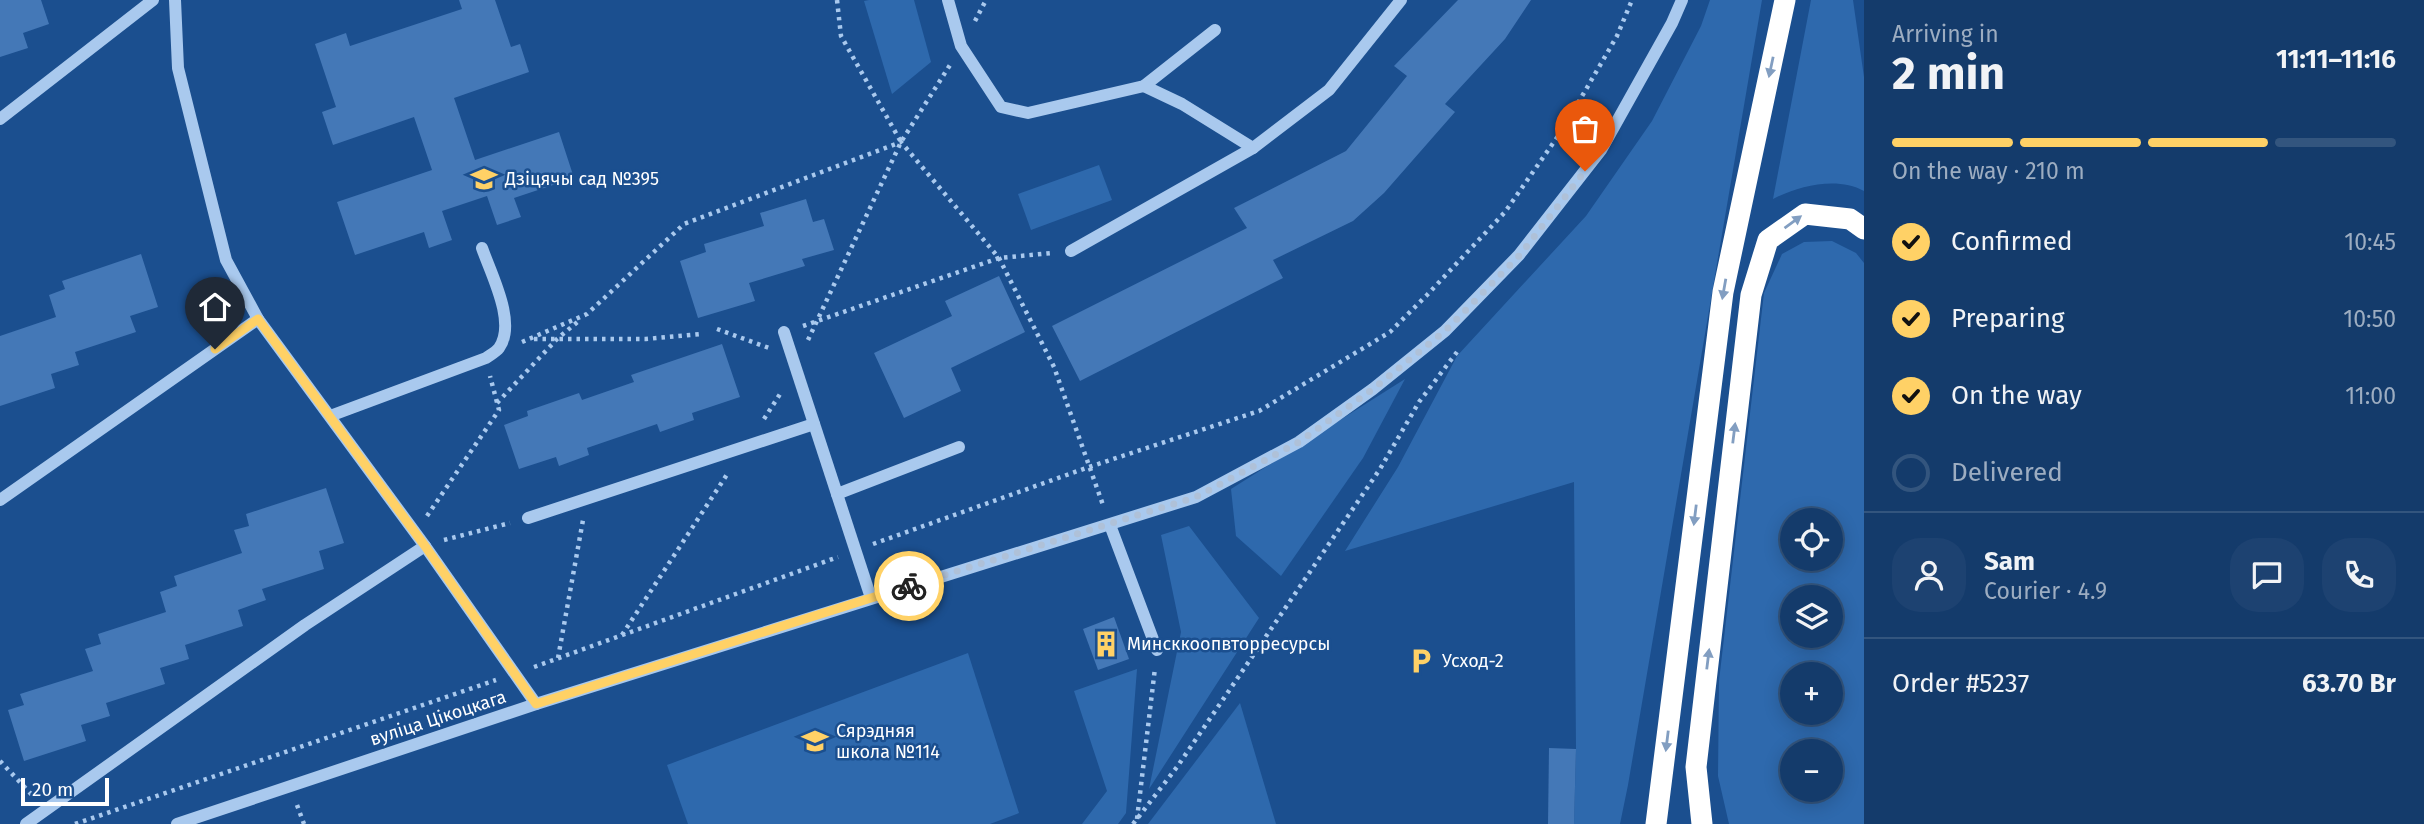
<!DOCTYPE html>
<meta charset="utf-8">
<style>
body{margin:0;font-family:"Fira Sans",sans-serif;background:#1d4271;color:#f1f3f6;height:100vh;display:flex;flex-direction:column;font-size:26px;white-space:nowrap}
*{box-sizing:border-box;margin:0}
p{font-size:23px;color:#9dadc1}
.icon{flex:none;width:38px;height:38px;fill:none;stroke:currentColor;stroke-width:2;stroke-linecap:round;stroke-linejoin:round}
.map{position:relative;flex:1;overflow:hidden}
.drawer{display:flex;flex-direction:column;background:#143b6b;width:560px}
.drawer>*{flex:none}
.buttons{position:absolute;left:1780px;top:508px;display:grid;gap:14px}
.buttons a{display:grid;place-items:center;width:63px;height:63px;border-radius:50%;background:#143b6b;box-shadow:0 4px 18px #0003,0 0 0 2px #33557e;font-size:35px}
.scale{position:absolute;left:21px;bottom:18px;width:88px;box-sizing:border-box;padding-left:7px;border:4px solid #fff;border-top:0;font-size:19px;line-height:24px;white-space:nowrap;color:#fff;-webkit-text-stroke:5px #1b4f8f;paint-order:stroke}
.pin{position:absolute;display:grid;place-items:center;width:60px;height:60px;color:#fff;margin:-72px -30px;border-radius:50% 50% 50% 0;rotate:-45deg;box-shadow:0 0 7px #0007}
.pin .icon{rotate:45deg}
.courier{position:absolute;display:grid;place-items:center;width:70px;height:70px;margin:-35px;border:5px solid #ffd166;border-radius:50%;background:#fff;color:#222;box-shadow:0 2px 9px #0007}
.head em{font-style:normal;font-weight:700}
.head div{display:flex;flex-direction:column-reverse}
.head{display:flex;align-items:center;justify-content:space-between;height:119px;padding:0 28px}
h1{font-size:46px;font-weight:700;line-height:52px}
.bar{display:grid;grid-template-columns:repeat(4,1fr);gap:10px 7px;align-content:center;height:84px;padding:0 28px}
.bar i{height:9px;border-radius:5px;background:#33557e}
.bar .current{background:#ffd166}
.bar p{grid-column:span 4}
.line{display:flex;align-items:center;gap:18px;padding:0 28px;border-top:2px solid #33557e}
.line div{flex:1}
.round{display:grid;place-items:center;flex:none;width:74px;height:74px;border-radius:28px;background:#1d4271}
ol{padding:0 28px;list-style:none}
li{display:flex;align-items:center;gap:21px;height:77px}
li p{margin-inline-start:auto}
li .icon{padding:7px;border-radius:50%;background:#ffd166;color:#111;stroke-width:4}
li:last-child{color:#9dadc1}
li i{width:38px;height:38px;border:4px solid #33557e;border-radius:50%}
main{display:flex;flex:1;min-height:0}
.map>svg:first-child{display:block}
</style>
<main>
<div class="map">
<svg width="1864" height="824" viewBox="0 0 1864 824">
<rect width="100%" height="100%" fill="#1b4f8f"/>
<!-- green -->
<g fill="#2e69ad" fill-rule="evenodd">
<polygon points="869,0 914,0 931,62 892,94 864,1"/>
<polygon points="1710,0 1762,0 1628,785 1620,824 1574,824 1576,749 1574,482 1345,551 1398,467 1457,356 1586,216 1652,121 1701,26"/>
<path d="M1811 0H1853L1864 77V191C1837 176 1798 186 1773 199Z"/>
<polygon points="1099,165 1112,200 1031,230 1018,194"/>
<path d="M1832 241 1856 253 1864 263V824H1729L1718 776 1719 681 1764 293 1782 254 1804 242ZM1792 520H1830V558H1792ZM1792 597H1830V635H1792ZM1792 674H1830V712H1792ZM1792 751H1830V789H1792Z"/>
<polygon points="1405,379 1363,458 1281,576 1236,536 1231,489"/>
<polygon points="1189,526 1259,618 1149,789 1181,632 1161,535"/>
<polygon points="968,653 1019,813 990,824 688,824 667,765"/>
<polygon points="1137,669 1126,813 1118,824 1082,824 1107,791 1074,691"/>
<polygon points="1240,703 1276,824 1148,824"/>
</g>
<!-- building -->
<g fill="#4478b7">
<polygon points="0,0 41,0 49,24 23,33 28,48 0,57"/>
<polygon points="459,0 495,0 511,47 520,44 529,72 454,98 475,160 559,132 574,178 514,198 521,217 497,225 487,196 442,211 452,240 429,248 424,232 355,255 337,202 432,170 414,117 333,145 322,112 336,107 315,44 346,33 350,46 462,9"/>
<polygon points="1458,0 1531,0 1505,39 1445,104 1455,112 1384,193 1353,221 1273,260 1283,278 1080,381 1052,326 1247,228 1234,208 1346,151 1407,76 1394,66"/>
<polygon points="806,199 813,222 824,219 834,250 802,259 805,266 749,283 755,301 698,318 680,261 706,252 704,244 764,226 760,213"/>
<polygon points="141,254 158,307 130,316 136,332 75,352 79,365 51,374 55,388 0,406 0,336 56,317 49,295 65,289 62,281"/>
<polygon points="999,276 1025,332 951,368 961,391 904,418 874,353 952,316 945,301"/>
<polygon points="722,344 740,397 692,413 694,420 660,432 657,424 587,448 589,455 559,466 556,457 519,469 504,425 528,416 527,411 579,393 582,400 634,382 631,375"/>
<polygon points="326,488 344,543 319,551 324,569 262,589 266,600 238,610 243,626 185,645 189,659 160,668 165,684 106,703 110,716 81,725 86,741 24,761 8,710 24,705 20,694 93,671 85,649 101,644 98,634 166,612 160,592 177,586 174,576 242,553 234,530 249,526 246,514"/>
<polygon points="1114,617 1129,659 1098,670 1083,629"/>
<polygon points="1549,748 1576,749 1574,824 1548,824"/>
</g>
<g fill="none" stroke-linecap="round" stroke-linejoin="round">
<!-- path -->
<g stroke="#a9c9ee" stroke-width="4.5" stroke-dasharray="3.5 5" stroke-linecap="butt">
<polyline points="837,0 841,36 901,142"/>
<polyline points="975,21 986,0"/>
<polyline points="803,326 999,258 1052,253"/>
<polyline points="717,329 769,348"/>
<polyline points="534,339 646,339 701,334"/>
<polyline points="808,340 901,142 950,65"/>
<polyline points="522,342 587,314 684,224 901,142 999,258 1054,367 1103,505"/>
<polyline points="497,403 557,339 581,319"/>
<polyline points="764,419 782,391"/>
<polyline points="427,516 499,410 490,376"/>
<polyline points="444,540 510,523"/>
<polyline points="873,544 1089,467 1259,411 1390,332 1427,295 1505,212 1563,129 1617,36 1632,0"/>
<polyline points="622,635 728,473"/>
<polyline points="558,658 583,520"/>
<polyline points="534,667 838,557"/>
<polyline points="0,761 33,796"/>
<polyline points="297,805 304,824"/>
<polyline points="1137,819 1155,668"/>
<polyline points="75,824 496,680"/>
<polyline points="1133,824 1177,767 1380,469 1419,402 1457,352"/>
</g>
<!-- minor -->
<g stroke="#a9c9ee" stroke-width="12">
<polyline points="175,0 178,68 226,260 258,319 425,546 536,704"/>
<polyline points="948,0 961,46 1001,107 1028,113 1144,86 1215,30"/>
<polyline points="1144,86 1182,104 1253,148"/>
<polyline points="0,119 153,0"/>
<polyline points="1071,251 1253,148 1329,90 1401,0"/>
<polyline points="784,332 871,598"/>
<path d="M330 416 486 358C490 355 496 352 499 348 517 323 491 274 482 248"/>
<polyline points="837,494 959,447"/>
<polyline points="0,500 258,319"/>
<polyline points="528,518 814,424"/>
<polyline points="1110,525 1157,650"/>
<polyline points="26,824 305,625 425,546"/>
<polyline points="177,824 536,704 1196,497 1299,442 1373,389 1445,331 1519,255 1601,150 1672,23 1682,0"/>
</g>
<!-- highway -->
<g stroke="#fff" stroke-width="21">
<polyline points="1656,824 1723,292 1785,0"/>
<polyline points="1702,824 1696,767 1751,295 1768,240 1805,214 1850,219 1864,229"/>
</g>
</g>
<!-- one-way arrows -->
<defs><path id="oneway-solid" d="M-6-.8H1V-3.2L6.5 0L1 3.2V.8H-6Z" transform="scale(1.75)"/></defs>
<g fill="#829ec1">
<use href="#oneway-solid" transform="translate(1771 67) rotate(102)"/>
<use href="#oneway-solid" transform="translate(1793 222) rotate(-36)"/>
<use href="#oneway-solid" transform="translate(1724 289) rotate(100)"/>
<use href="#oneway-solid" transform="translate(1734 433) rotate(-83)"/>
<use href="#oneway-solid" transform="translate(1695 515) rotate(97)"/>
<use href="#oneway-solid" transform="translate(1708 659) rotate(-83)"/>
<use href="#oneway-solid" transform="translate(1667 741) rotate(97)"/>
</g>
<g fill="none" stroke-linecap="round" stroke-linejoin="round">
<!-- done -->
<polyline stroke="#afc1d8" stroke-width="7" stroke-dasharray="0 12.6" points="909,586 1196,497 1299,442 1373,389 1445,331 1520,255 1585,171"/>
<!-- route -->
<polyline stroke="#ffd166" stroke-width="9" points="215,349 258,319 425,546 536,704 909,586"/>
</g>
<!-- icons -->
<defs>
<g id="school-bare" transform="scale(2.1)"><path d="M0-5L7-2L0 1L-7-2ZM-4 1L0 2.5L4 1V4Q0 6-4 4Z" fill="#ffd166" stroke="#1b4f8f" stroke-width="2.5" paint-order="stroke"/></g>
<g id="building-bare" transform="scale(2.1)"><path d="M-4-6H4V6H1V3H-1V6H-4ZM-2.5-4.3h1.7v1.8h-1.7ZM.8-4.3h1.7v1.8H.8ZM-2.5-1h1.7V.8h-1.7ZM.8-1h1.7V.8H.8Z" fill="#ffd166" stroke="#1b4f8f" stroke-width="2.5" paint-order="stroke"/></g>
<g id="parking-bare" transform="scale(2.1)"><path d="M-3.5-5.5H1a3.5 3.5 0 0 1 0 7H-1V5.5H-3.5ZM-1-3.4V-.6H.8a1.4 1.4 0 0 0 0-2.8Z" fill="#ffd166" stroke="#1b4f8f" stroke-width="2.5" paint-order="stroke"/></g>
</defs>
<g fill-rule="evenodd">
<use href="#school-bare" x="484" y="179"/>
<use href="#building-bare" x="1106" y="644"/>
<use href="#parking-bare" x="1421" y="661"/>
<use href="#school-bare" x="815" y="741"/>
</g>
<g text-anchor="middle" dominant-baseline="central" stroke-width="5" stroke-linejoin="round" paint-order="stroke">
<!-- poi labels -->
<g font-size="18" fill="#fff" stroke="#1b4f8f" text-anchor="start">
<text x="505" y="179">Дзіцячы сад №395</text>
<text x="1127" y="644">Минсккоопвторресурсы</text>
<text x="1442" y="661">Усход-2</text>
<text x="836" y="731">Сярэдняя<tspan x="836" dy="21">школа №114</tspan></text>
</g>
<!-- street labels -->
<g font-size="18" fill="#fff" stroke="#1b4f8f">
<text transform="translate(438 718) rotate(-18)">вуліца Цікоцкага</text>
</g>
</g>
</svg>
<div class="buttons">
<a><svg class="icon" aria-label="locate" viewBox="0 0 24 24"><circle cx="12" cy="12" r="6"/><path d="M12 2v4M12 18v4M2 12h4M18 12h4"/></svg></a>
<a><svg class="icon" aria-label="layers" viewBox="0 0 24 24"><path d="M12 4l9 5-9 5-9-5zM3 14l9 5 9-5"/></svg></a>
<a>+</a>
<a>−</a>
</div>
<div class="scale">20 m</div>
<div class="pin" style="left:1585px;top:171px;background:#ea580c"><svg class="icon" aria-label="bag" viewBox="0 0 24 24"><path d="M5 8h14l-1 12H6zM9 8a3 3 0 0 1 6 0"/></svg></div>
<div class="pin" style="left:215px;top:349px;background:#1f2937"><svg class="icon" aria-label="home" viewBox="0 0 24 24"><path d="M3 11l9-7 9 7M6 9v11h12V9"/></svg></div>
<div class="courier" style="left:909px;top:586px"><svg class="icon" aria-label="bike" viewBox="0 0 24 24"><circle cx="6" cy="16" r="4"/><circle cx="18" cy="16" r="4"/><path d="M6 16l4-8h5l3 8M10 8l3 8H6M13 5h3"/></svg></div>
</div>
<section class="drawer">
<div class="head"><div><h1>2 min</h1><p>Arriving in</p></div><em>11:11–11:16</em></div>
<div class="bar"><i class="current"></i><i class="current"></i><i class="current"></i><i></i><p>On the way · 210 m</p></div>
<ol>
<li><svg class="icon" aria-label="check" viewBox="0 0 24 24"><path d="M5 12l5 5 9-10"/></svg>Confirmed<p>10:45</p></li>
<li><svg class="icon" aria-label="check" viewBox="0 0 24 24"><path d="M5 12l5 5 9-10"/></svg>Preparing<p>10:50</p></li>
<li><svg class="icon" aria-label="check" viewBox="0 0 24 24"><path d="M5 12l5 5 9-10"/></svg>On the way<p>11:00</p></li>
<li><i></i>Delivered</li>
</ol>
<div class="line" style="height:126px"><a class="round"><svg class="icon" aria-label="person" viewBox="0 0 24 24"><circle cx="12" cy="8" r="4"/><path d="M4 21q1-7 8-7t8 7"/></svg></a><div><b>Sam</b><p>Courier · 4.9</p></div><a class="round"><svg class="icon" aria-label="chat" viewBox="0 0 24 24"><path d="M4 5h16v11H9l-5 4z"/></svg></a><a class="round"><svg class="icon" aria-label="phone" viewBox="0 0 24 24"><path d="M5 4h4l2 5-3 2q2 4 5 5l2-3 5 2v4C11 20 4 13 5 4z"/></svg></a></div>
<div class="line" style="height:91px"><div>Order #5237</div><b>63.70 Br</b></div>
</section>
</main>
